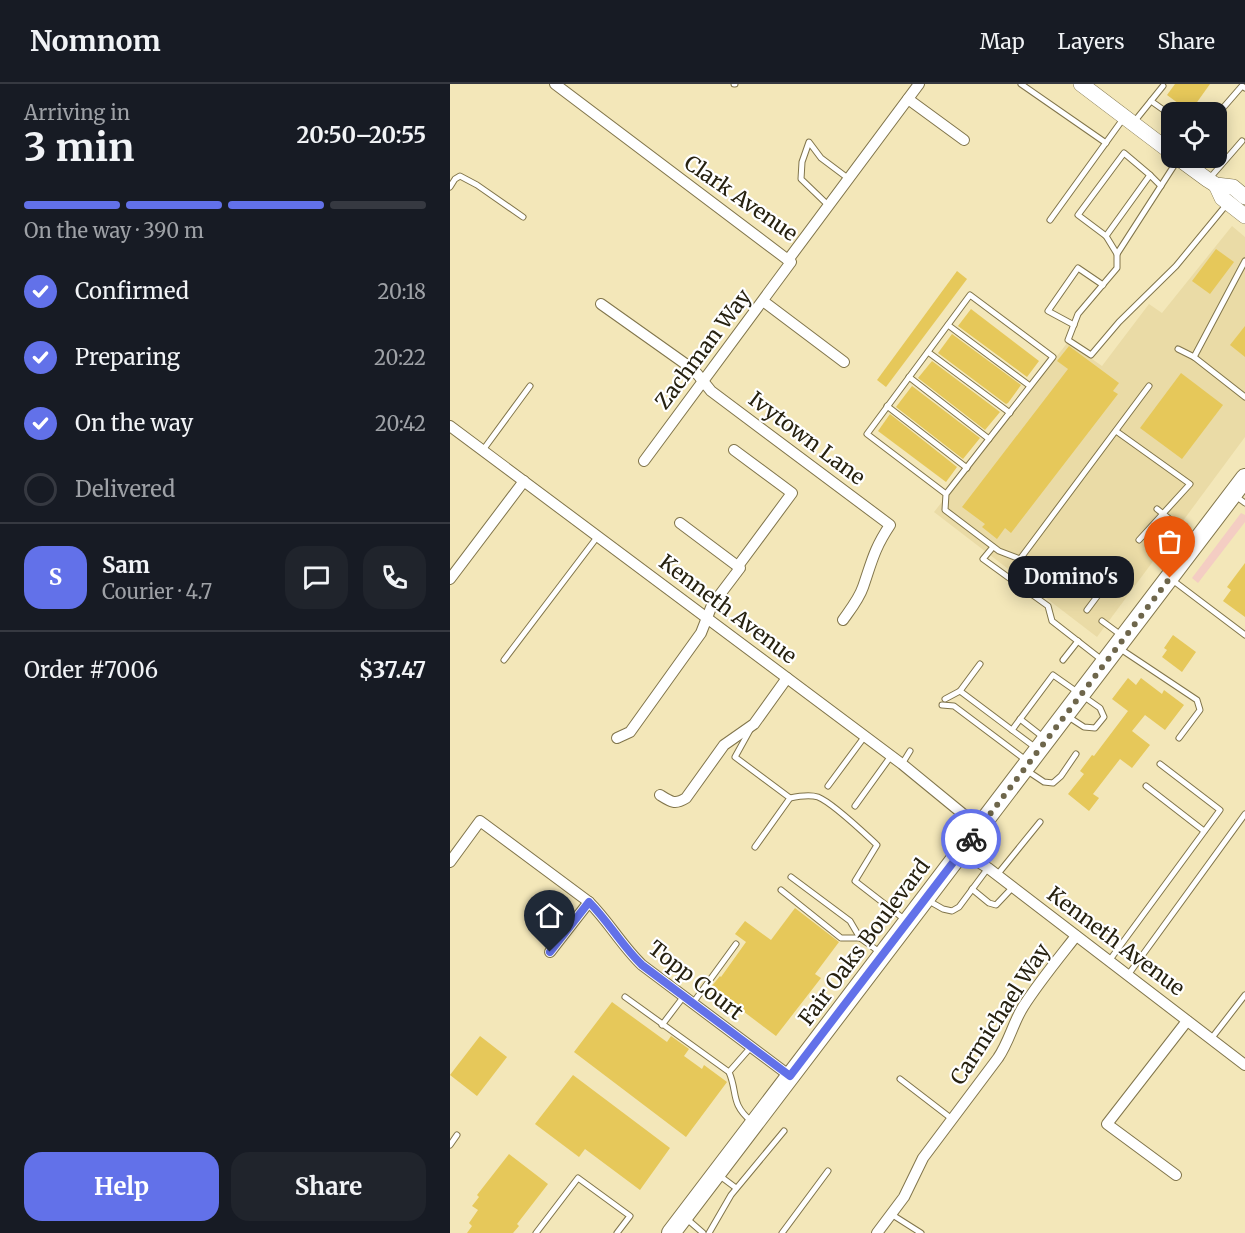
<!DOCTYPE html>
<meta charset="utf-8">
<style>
body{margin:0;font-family:Merriweather,serif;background:#20242c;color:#f1f3f6;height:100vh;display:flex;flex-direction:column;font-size:22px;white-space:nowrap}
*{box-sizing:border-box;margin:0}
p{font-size:20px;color:#9ea1a6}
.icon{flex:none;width:33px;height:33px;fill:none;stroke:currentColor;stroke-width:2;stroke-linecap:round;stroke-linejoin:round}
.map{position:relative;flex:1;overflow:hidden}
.side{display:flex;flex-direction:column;background:#171b24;width:450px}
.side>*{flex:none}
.controls{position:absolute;left:711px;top:18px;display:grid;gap:12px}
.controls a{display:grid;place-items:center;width:66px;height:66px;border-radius:12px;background:#171b24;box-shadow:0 3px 15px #0003;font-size:30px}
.pin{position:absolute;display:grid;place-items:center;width:51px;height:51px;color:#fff;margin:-62px -26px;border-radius:50% 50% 50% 0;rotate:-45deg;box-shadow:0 0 6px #0007}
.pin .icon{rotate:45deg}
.courier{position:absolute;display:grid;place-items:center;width:60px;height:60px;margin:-30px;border:4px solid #6271e9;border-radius:50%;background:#fff;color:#222;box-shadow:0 2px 8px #0007}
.bubble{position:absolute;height:42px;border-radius:18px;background:#171b24;box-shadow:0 3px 15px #0003;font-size:20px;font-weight:700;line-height:42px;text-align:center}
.head em{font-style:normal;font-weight:700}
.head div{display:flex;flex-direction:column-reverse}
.head{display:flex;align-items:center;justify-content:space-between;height:102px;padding:0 24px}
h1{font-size:39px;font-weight:700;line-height:45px}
.bar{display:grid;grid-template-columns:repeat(4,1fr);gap:9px 6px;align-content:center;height:72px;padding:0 24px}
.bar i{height:8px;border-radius:4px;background:#363941}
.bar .current{background:#6271e9}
.bar p{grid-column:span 4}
.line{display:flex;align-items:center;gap:15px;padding:0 24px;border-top:2px solid #363941}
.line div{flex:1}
.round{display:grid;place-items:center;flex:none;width:63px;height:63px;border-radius:18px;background:#20242c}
ol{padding:0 24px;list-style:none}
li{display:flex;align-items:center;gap:18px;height:66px}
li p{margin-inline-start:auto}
li .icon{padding:6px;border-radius:50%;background:#6271e9;color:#fff;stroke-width:4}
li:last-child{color:#9ea1a6}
li i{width:33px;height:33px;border:3px solid #363941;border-radius:50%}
.cta{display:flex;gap:12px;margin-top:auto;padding:12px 24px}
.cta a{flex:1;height:69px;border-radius:18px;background:#6271e9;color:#fff;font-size:24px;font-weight:700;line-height:69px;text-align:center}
.cta a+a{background:#20242c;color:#f1f3f6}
header{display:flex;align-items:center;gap:36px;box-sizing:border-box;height:84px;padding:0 30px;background:#171b24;border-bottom:2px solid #363941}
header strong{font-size:28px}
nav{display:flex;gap:33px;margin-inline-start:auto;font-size:21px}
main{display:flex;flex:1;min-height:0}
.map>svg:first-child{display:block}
</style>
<header>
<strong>Nomnom</strong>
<nav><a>Map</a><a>Layers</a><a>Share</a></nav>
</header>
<main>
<section class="side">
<div class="head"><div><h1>3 min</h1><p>Arriving in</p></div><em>20:50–20:55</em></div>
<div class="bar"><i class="current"></i><i class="current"></i><i class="current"></i><i></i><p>On the way · 390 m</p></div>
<ol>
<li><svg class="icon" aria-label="check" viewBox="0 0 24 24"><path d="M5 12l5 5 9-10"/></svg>Confirmed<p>20:18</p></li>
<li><svg class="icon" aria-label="check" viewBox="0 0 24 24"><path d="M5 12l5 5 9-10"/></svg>Preparing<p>20:22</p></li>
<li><svg class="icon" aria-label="check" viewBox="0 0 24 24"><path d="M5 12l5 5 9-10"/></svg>On the way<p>20:42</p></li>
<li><i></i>Delivered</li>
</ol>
<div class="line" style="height:108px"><b class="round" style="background:#6271e9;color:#fff">S</b><div><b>Sam</b><p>Courier · 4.7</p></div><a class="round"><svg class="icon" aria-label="chat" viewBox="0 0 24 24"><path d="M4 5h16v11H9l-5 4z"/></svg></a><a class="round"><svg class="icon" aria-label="phone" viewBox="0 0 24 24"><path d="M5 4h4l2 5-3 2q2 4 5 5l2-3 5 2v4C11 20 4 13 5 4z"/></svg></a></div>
<div class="line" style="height:78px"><div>Order #7006</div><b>$37.47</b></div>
<div class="cta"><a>Help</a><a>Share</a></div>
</section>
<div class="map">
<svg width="795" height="1149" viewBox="0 0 795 1149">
<rect width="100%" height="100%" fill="#f3e7b9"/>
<!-- built -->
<polygon fill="#eadba6" points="782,142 795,153 795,353 647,553 484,428 618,258 652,282 699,220 712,229"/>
<!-- green -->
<polygon fill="#f4cdc3" points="791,429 795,431 795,438 748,499 742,494"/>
<!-- building -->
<g fill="#e6c85a">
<polygon points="725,0 760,0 740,28 717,11"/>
<polygon points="766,165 784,178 760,210 742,197"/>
<polygon points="507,187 517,195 436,303 427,296"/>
<polygon points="521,225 589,277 577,293 508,242"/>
<polygon points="795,242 795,273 780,261"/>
<polygon points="502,250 571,301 558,319 556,320 488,269"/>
<polygon points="619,262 669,299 663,307 668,310 561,449 555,444 547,455 532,443 535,440 512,423 618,285 607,277"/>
<polygon points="482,277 550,328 535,346 468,294"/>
<polygon points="731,289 773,321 732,375 690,344"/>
<polygon points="462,302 530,354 513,375 446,323"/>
<polygon points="440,330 507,383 496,398 428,347"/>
<polygon points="795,479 795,533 773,517 781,506 777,503"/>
<polygon points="723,551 746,568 732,588 712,573 717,566 714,564"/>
<polygon points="678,594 686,601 691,594 712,610 714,606 734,621 715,646 695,631 682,647 700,661 682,684 670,675 643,710 649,714 639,727 618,710 634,690 630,687 642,671 644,672 678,627 662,615"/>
<polygon points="345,824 389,858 365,890 371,894 326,952 261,903 270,892 271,893 296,858 285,850 295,837 321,856"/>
<polygon points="162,918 217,958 221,952 239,965 234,972 252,985 254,981 277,998 236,1053 124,968"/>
<polygon points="30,952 57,973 27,1012 0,991"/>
<polygon points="123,991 220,1064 190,1106 135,1065 129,1073 85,1040"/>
<polygon points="59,1070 98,1100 67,1140 69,1142 63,1149 17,1149 22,1142 19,1139 28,1126 22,1122 29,1113 27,1111"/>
</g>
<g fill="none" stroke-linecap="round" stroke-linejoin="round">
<!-- service casing -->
<g stroke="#81754b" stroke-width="7">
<g id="service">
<polyline points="284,0 285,0"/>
<polyline points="571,0 656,59"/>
<polyline points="701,17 722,32"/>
<polyline points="766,32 792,2 795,4"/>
<polyline points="684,38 713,2"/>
<polyline points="727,77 667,170 667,184 628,230 618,256 641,271 669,238 726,182 777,120"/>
<polyline points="759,95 792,57"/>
<polyline points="0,103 5,95 10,92 27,101 73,133"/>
<polyline points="379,122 351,95 352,78 359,58 371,74 399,95"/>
<polyline points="600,136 673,35"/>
<polyline points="656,152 700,91 711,102"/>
<polyline points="667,170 656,152 628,131 674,69 700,91"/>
<polyline points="498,241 580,302"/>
<polyline points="624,241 598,227 628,184 653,201"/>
<polyline points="728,265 744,273 795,177"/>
<polyline points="478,268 560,329"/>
<polyline points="744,273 795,313"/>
<polyline points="459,293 539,355"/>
<polyline points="437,322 517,384"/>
<polyline points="666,347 740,400 689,456"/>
<polyline points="33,366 80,302"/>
<polyline points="496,410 417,350 520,211 603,273 496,410 495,426 549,467 570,475 699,302"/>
<polyline points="784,411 795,419"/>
<polyline points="707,425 746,456"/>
<polyline points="543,463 533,475 598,522 602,537 652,576"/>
<polyline points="721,495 795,551"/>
<polyline points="637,526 672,479"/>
<polyline points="652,537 671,551"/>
<polyline points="669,564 747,616 750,626 729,654"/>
<polyline points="54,576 148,452"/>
<polyline points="613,576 628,557"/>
<polyline points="510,607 530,580"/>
<polyline points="495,615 510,607 586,664"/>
<polyline points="492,621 504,622 577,677"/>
<polyline points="570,635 593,653"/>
<polyline points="300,646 285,673 340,714 305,763"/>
<polyline points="562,646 603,591 650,624 654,633 645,644 634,643 617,632"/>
<polyline points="452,680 460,667"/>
<polyline points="576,686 594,698 603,699 611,692 626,670"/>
<polyline points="378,702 415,652"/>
<polyline points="696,702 754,747"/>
<path d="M340 714C349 712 359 710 368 713 383 719 414 749 427 761L405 797 454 835"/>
<polyline points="405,722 441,672"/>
<polyline points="547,791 590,738"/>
<polyline points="341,793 400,837 410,854 431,869"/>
<polyline points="522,805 539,819 546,821 563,803"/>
<polyline points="331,806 391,854 410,854"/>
<polyline points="479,817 493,825 502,827 509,823 538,784"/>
<polyline points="659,877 770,726 710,680"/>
<polyline points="678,891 795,730"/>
<path d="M175 913 279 988C288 1009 280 1019 301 1037"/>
<polyline points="243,919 286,860"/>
<polyline points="212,941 234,912"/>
<polyline points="761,955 795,911"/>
<polyline points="279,988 301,963"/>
<polyline points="450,995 502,1035"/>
<polyline points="0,1061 7,1051"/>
<polyline points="270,1092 286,1104"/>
<polyline points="441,1130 471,1149"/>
<polyline points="237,1135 253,1149"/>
<polyline points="86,1149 128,1094 180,1132 167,1149"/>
<polyline points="259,1149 281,1111 334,1047"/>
<polyline points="332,1149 378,1087"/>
</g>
</g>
<!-- minor casing -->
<g stroke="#81754b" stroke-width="12">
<g id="minor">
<polyline points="105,0 338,176"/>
<polyline points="458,15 514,56"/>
<polyline points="338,176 469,0"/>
<polyline points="313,217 394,278"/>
<path d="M151 220 244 286 261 307 440 441C424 465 422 477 413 503 409 515 400 526 393 536"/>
<polyline points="0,342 452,680 513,730 533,740"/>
<polyline points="284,366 342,409 288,482"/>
<polyline points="194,377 341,178 338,176"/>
<polyline points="0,495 74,397"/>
<polyline points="167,654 180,648 251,549 262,521 290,484 230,439"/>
<path d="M210 711C221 718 225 721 236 714L274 661 304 640 337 594"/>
<polyline points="514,765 525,776 538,784 795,981"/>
<path d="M0 778 30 737 139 818C159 838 172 862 192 881L340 992"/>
<polyline points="100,868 139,818"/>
<polyline points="726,1091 657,1040 737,937"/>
<path d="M427 1149 454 1113 473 1074 548 974C559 958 563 939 573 923 589 898 608 875 626 852"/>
</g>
</g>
<!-- secondary casing -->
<g stroke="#81754b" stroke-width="16">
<g id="secondary">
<polyline points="631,0 722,69"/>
<polyline points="728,74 758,96 766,101 783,103 795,113"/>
<polyline points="766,101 772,114 795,132"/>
</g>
</g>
<!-- primary casing -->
<g stroke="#81754b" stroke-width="20">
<polyline id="primary" points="221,1149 795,394"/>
</g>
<!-- service -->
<use href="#service" stroke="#fff" stroke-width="5"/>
<!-- minor -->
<use href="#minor" stroke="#fff" stroke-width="10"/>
<!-- secondary -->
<use href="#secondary" stroke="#fff" stroke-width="15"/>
<!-- primary -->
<use href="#primary" stroke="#fff" stroke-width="18"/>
</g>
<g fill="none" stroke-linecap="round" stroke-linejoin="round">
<!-- done -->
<polyline stroke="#6e664b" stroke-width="6" stroke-dasharray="0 10.8" points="521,755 720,494"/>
<!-- route -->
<path stroke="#6271e9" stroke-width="8" d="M100 868 139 818C159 838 172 862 192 881L340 992 521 755"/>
</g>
<g text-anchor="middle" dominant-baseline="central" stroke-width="4.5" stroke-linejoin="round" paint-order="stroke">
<!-- street labels -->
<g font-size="21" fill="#262110" stroke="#fff">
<text transform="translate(291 114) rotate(35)">Clark Avenue</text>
<text transform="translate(253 265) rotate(-53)">Zachman Way</text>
<text transform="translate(357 354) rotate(37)">Ivytown Lane</text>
<text transform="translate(278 525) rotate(37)">Kenneth Avenue</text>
<text transform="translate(666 857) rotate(37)">Kenneth Avenue</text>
<text transform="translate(414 858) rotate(-53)">Fair Oaks Boulevard</text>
<text transform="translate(246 896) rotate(38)">Topp Court</text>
<text transform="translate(550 930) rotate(-57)">Carmichael Way</text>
</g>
</g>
</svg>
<div class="controls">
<a><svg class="icon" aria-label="locate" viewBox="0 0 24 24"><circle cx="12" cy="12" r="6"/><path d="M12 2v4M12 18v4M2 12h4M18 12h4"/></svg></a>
</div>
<div class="pin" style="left:720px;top:494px;background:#ea580c"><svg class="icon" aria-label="bag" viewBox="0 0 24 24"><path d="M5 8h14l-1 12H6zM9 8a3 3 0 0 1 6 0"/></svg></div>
<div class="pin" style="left:100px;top:868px;background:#1f2937"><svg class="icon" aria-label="home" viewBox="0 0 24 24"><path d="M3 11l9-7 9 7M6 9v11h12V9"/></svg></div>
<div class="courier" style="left:521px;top:755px"><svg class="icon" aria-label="bike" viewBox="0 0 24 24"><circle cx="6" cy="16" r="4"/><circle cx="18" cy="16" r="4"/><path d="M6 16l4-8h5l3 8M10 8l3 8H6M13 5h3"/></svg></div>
<div class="bubble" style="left:558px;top:472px;width:126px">Domino's</div>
</div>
</main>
